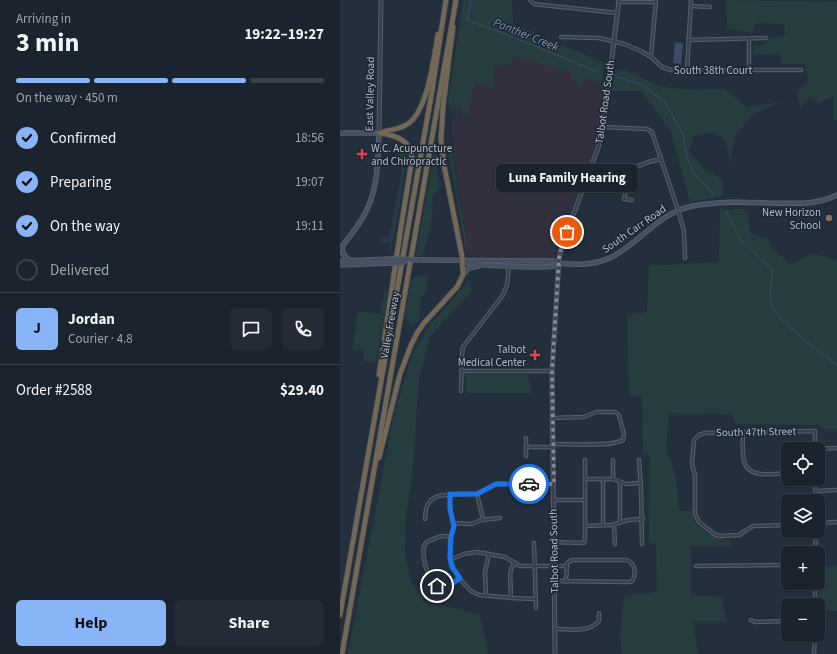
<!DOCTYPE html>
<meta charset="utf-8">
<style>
body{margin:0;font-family:"Source Sans 3",sans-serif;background:#242b36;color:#f1f3f6;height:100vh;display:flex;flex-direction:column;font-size:15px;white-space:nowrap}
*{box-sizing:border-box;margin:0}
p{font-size:13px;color:#a0a4aa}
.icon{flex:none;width:22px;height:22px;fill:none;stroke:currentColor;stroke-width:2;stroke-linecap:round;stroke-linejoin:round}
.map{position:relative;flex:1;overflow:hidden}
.panel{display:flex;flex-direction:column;background:#1b232e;width:340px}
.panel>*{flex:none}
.tools{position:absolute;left:441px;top:442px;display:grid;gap:8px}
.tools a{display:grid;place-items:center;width:44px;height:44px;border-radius:6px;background:#1b232e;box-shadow:0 1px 3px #0004,0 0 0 1px #39404a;font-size:20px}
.pin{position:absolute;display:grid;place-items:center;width:34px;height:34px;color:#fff;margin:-17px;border:2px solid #fff;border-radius:50%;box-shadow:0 1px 4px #0007}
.courier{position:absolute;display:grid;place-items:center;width:40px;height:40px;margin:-20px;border:3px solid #1a73e8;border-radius:50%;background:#fff;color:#222;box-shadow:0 1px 5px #0007}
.bubble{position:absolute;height:28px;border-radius:6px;background:#1b232e;box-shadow:0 1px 3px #0004,0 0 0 1px #39404a;font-size:13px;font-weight:700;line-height:28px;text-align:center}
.overview em{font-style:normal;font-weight:700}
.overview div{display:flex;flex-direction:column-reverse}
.overview{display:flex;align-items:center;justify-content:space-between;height:68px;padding:0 16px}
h1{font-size:26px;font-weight:700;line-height:30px}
.bar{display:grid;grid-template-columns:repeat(4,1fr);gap:6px 4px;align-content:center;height:48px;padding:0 16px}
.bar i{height:5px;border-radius:3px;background:#39404a}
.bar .current{background:#8ab4f8}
.bar p{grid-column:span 4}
.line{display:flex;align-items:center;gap:10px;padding:0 16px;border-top:1px solid #39404a}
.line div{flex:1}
.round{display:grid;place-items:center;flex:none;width:42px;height:42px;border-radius:6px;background:#242b36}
ol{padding:0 16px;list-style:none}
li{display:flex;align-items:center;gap:12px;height:44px}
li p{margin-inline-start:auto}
li .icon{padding:4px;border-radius:50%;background:#8ab4f8;color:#111;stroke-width:4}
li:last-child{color:#a0a4aa}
li i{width:22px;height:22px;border:2px solid #39404a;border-radius:50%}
.primary-button{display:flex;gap:8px;margin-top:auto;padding:8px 16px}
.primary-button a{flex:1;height:46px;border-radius:6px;background:#8ab4f8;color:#111;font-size:16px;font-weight:700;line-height:46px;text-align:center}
.primary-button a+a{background:#242b36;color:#f1f3f6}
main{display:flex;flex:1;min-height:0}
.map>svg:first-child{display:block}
</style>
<main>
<section class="panel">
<div class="overview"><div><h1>3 min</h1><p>Arriving in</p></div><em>19:22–19:27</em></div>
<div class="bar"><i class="current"></i><i class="current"></i><i class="current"></i><i></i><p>On the way · 450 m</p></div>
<ol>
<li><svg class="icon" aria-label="check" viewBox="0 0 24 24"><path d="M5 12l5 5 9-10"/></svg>Confirmed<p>18:56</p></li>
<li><svg class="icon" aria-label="check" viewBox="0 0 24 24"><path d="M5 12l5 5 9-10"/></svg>Preparing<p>19:07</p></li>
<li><svg class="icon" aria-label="check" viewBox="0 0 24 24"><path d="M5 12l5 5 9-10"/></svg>On the way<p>19:11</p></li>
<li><i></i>Delivered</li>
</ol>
<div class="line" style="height:72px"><b class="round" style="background:#8ab4f8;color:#111">J</b><div><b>Jordan</b><p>Courier · 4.8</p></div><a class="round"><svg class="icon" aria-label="chat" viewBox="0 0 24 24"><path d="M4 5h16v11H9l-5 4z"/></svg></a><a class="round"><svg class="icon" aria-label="phone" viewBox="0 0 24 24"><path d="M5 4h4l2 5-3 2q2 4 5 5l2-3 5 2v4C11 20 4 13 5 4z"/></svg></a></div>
<div class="line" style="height:52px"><div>Order #2588</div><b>$29.40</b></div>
<div class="primary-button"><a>Help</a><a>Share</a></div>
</section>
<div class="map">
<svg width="497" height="654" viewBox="0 0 497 654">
<rect width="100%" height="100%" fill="#242f3e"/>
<!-- medical -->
<polygon fill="#32303f" points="157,45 264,85 256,145 246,172 221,234 214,256 212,258 142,257 131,256 126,253 112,131 112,120"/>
<!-- green -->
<g fill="#263c3f">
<polygon points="123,0 172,0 173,24 265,63 261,84 246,78 242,85 233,82 230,72 177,57 169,65 153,66 154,88 135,82 127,115 123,116 119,105 112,115 108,102"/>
<polygon points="386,0 497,2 497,120 493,120 493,97 478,103 470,96 461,109 456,92 468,81 465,64 442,64 439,53 413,55 413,45 422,46 429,38 445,36 444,24 415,23 413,33 387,29"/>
<polygon points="284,69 319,86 350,90 384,89 391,93 406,107 440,102 412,115 394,138 390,165 386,141 374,132 354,136 349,152 364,168 383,180 383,196 350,202 330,130 301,91 271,91 275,72"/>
<polygon points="112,145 118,193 128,247 125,248 108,150"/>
<polygon points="61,146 66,156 59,211 50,253 48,253 50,242 40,242 40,238 49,237 62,170 58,154 60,154 59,148"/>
<path d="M94 153 96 155 99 188 92 196C95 214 88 238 83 256L76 255Z"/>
<polygon points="380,209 407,209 410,233 428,238 431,247 450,264 474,253 497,261 497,429 483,429 478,425 395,424 392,414 329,413 326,448 336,476 339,511 352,511 355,523 367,533 391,541 392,546 351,546 351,595 382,597 386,621 353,621 358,654 282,654 280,635 284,596 317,592 316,544 309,543 310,456 303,454 302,396 289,395 287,315 307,312 309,266 379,262"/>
<polygon points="88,274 87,291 81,297 79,321 72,327 65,317 71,279"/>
<polygon points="130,280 131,291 90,337 79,379 72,479 66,515 65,556 72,584 86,602 140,614 148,654 8,654 53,419 72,355 91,323"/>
<polygon points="45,288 48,295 36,364 23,361 24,350 12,350 18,311 40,314"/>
<polygon points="126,374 188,374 192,393 126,393"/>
<polygon points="479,566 497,566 497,611 478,610"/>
</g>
<!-- water -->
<polygon fill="#394c67" points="335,42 343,43 341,64 333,63"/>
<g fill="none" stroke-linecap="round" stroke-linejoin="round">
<!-- stream -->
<g stroke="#394c67" stroke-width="1">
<polyline points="131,0 127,20 163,33 258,72"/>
<polyline points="276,77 301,84 325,102 343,134 347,158 354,173 373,194"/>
<path d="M386 211 401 241 432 269C432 278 429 295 431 303 433 318 484 355 497 365"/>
</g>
<!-- minor casing -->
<g stroke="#565f6c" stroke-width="4.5">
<g id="minor">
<polyline points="190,0 194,4 277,13"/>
<polyline points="278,2 316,2"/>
<polyline points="351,6 370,7"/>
<polyline points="221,37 259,38 284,44 301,51 311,57 322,67 331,70 461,70"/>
<polyline points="409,39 409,70"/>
<polyline points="348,40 426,38"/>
<polyline points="311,57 316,0"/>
<polyline points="347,71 351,0"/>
<polyline points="263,127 307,129 312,132 338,210 344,231 345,258"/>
<path d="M292 200 284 199C286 191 287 175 294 169 300 163 313 161 321 159"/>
<polyline points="121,371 212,371"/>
<polyline points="121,391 122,355 123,347 163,295 167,285 169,266"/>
<path d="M213 418 244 417 256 412H275L279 415 284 434 283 440C272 447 228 444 213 444"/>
<path d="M403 433C403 441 402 452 404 461 408 479 434 474 448 473"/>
<polyline points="186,438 186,456"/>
<polyline points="186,447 213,447"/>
<polyline points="475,449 497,448"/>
<polyline points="299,460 301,488 302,544"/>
<polyline points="245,479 273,479 286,484 300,483"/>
<polyline points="263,479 263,525"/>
<polyline points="273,479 273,460"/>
<polyline points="475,479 476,501"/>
<polyline points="280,482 280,523"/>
<polyline points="476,491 497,490"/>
<polyline points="110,494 110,509 114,526 110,540 110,558 113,567 118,577 131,591 139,595 172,598 195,599"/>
<polyline points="137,494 143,519"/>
<polyline points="214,500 244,500"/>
<polyline points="85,519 86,509 88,504 91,500 98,496 105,495 137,494 156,484 214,484"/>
<polyline points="113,523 132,524 141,520 160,518"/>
<polyline points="478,523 497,522"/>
<polyline points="274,525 275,544"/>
<polyline points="448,525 413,526 399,535 380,536 374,534 359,522 355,514 355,475 352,464 354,440 359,435 365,433 475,431 475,449"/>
<polyline points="245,526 272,525 288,520 303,519"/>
<path d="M111 537C105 535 101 536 96 538 92 540 87 541 85 544 80 553 88 579 95 586L109 585 119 578"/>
<polyline points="214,542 244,543 245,539 245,460"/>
<polyline points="194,543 196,608"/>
<polyline points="475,553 476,531"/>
<polyline points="111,559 124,554 137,552 165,557 180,566 226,566"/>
<polyline points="356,566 448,565"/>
<path d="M214 581 289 582 292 581C297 574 295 563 287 560H232L227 563 226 582"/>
<polyline points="146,596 145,572 149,554"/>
<path d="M170 598C173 587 166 572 175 563"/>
<polyline points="475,605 475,583"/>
<polyline points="411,620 415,622 448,621"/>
<path d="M215 629C229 629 250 633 259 621V613"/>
<polyline points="474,654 475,635"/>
</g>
</g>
<!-- tertiary casing -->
<g stroke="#565f6c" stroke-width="5">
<g id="tertiary">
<polyline points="39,133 41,0"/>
<polyline points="215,654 212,371 219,259 222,245 258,148 264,122 279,0"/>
</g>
</g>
<!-- secondary casing -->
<g stroke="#565f6c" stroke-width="5.5">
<g id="secondary">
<path d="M0 133H39C38 163 38 193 22 219 15 230 7 240 0 249"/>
<polyline points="2,246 3,254 10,261"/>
<polyline points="84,260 214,261 218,264"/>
<polyline points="0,261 52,259"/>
<path d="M123 261C128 266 203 268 213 266 215 266 217 264 219 264 227 263 237 265 246 264 255 263 264 261 272 257 301 242 319 212 353 206 378 201 403 202 429 203 452 203 475 206 497 195"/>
<polyline points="0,265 51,263"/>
<polyline points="123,274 129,268 138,266"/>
</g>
</g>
<!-- motorway casing -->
<g stroke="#434c59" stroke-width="6">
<g id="motorway">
<path d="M39 133C55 135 72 140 72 159L61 227 39 375"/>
<path d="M40 133C50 129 60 130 69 123 88 109 94 57 98 34"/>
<polyline points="39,458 60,374 71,345 77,333 84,323 117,287 123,275 122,256 104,165 101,140 103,107 113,27"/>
<polyline points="0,615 91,97 106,0"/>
<polyline points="2,654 116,0"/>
</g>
</g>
<!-- minor -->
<use href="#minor" stroke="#38414e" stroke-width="2.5"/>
<!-- tertiary -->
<use href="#tertiary" stroke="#38414e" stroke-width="3"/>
<!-- secondary -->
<use href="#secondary" stroke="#465061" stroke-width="3.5"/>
<!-- motorway -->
<use href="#motorway" stroke="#746855" stroke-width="4.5"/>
<!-- secondary-bridge casing -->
<g stroke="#565f6c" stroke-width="5.5" stroke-linecap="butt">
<g id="secondary-bridge">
<polyline points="52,259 84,260"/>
<polyline points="51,263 62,263 66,260"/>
</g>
</g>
<!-- secondary-bridge -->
<use href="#secondary-bridge" stroke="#465061" stroke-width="3.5"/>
</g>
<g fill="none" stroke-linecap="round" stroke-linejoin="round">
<!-- done -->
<polyline stroke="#828b98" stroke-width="4" stroke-dasharray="0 7.2" points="189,484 214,484 212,371 219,258 222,244 227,232"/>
<!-- route -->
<polyline stroke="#1a73e8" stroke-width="5" points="97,586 112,584 120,578 112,567 110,558 111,537 114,526 110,509 110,494 137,494 156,484 189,484"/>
</g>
<!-- markers -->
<g fill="#e0444e" stroke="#1d2633" stroke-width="1.5">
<path d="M20 148h4v4h4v4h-4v4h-4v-4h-4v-4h4z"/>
<path d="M193 349h4v4h4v4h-4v4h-4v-4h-4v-4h4z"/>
</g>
<circle fill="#8d6e63" stroke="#1d2633" stroke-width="1.5" cx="489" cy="218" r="4"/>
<g text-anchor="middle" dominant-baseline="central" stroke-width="3" stroke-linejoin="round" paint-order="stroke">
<!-- street labels -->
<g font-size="11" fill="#b4bcc9" stroke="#1d2633">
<text x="373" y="70">South 38th Court</text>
<text transform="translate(30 94) rotate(-89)">East Valley Road</text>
<text transform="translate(265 102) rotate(-82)">Talbot Road South</text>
<text transform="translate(294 229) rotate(-35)">South Carr Road</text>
<text transform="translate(50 325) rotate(-80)">Valley Freeway</text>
<text transform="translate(416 432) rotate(-1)">South 47th Street</text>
<text transform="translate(214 551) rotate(-91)">Talbot Road South</text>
</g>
<!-- poi labels -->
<g font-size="11" fill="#b4bcc9" stroke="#1d2633" text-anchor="end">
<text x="31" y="148" text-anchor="start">W.C. Acupuncture<tspan x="31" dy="13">and Chiropractic</tspan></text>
<text x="481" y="212">New Horizon<tspan x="481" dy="13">School</tspan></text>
<text x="186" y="349">Talbot<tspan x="186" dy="13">Medical Center</tspan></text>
</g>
<!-- water labels -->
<g font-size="12" font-style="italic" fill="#7c92b1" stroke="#1d2633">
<text transform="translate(186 35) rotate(22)">Panther Creek</text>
</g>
</g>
</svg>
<div class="tools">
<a><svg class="icon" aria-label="locate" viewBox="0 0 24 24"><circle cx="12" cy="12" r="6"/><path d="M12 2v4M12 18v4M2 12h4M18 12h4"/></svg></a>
<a><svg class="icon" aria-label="layers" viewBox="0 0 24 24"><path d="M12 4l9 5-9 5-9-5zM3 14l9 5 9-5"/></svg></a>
<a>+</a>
<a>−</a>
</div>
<div class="pin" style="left:227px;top:232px;background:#ea580c"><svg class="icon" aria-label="bag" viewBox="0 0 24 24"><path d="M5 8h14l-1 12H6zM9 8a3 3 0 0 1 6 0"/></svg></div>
<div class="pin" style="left:97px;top:586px;background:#1f2937"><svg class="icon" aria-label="home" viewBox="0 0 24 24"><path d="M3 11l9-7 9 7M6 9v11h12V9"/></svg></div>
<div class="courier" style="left:189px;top:484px"><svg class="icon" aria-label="car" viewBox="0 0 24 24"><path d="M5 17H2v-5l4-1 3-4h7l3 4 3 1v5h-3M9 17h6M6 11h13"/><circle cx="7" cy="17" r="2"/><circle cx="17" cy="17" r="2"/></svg></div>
<div class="bubble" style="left:156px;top:164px;width:142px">Luna Family Hearing</div>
</div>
</main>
